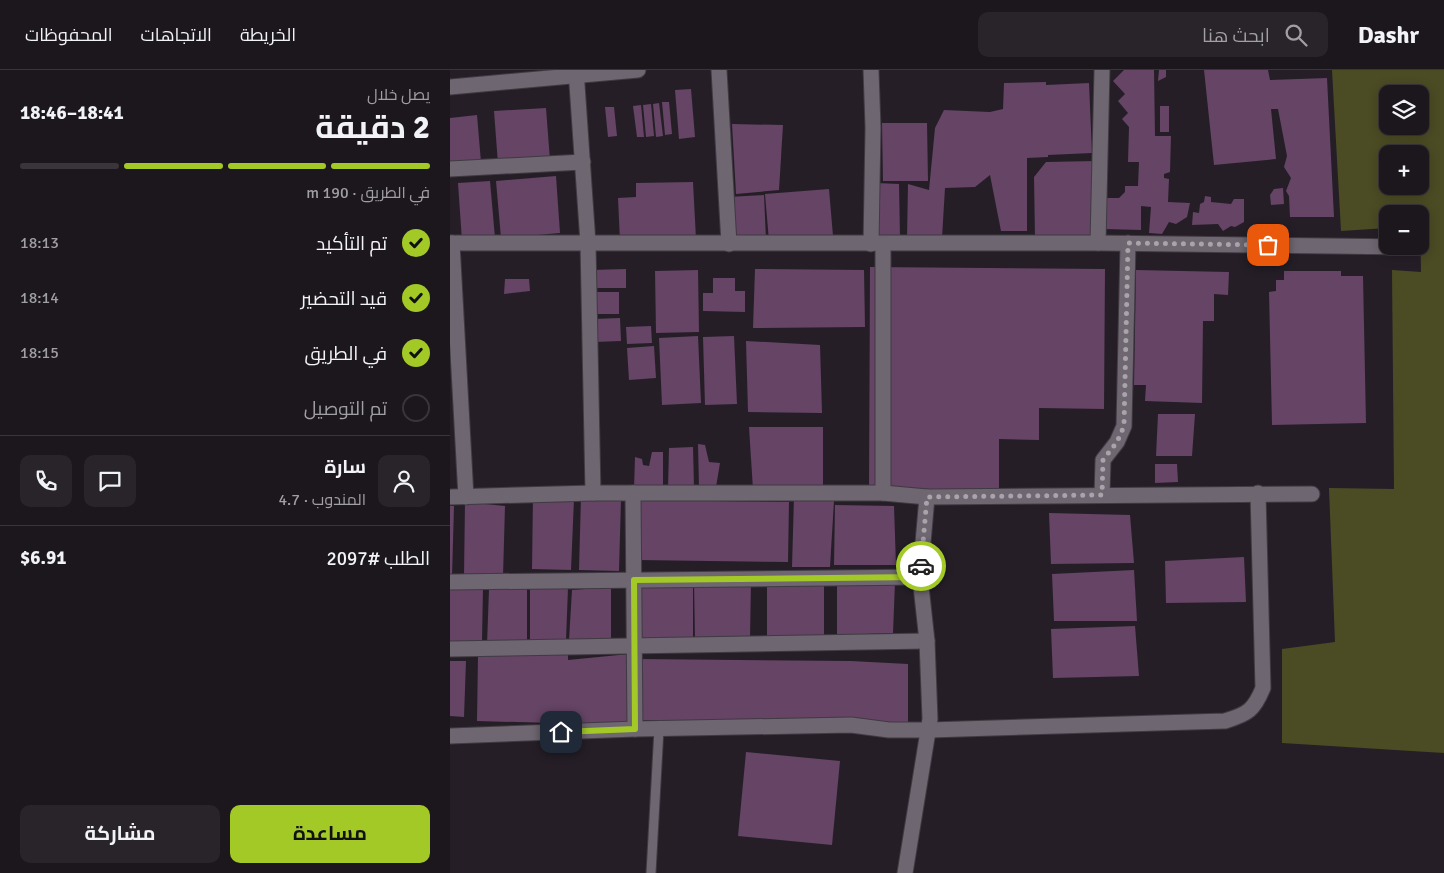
<!DOCTYPE html>
<html lang="ar">
<meta charset="utf-8">
<style>
body{margin:0;font-family:Signika,Cairo,sans-serif;background:#29232a;color:#f1f3f6;direction:rtl;height:100vh;display:flex;flex-direction:column;font-size:19px;white-space:nowrap}
*{box-sizing:border-box;margin:0}
p{font-size:16px;color:#a09fa4}
.icon{flex:none;width:28px;height:28px;fill:none;stroke:currentColor;stroke-width:2;stroke-linecap:round;stroke-linejoin:round}
.map{position:relative;flex:1;overflow:hidden;direction:ltr}
.sheet{display:flex;flex-direction:column;background:#1c161d;width:450px}
.sheet>*{flex:none}
.tools{position:absolute;left:929px;top:15px;display:grid;gap:10px}
.tools a{display:grid;place-items:center;width:50px;height:50px;border-radius:10px;background:#1c161d;box-shadow:0 2px 12px #0003,0 0 0 1px #3a353b;font-size:25px}
.pin{position:absolute;display:grid;place-items:center;width:42px;height:42px;color:#fff;margin:-21px;border-radius:10px;box-shadow:0 2px 8px #0006}
.courier{position:absolute;display:grid;place-items:center;width:50px;height:50px;margin:-25px;border:4px solid #a3c927;border-radius:50%;background:#fff;color:#222;box-shadow:0 1px 6px #0007}
.headline em{font-style:normal;font-weight:700}
.headline div{display:flex;flex-direction:column-reverse}
.headline{display:flex;align-items:center;justify-content:space-between;height:85px;padding:0 20px}
h1{font-size:32px;font-weight:700;line-height:38px}
.bar{display:grid;grid-template-columns:repeat(4,1fr);gap:8px 5px;align-content:center;height:60px;padding:0 20px}
.bar i{height:6px;border-radius:4px;background:#3a353b}
.bar .active{background:#a3c927}
.bar p{grid-column:span 4}
.line{display:flex;align-items:center;gap:12px;padding:0 20px;border-top:1px solid #3a353b}
.line div{flex:1}
.round{display:grid;place-items:center;flex:none;width:52px;height:52px;border-radius:10px;background:#29232a}
ol{padding:0 20px;list-style:none}
li{display:flex;align-items:center;gap:15px;height:55px}
li p{margin-inline-start:auto}
li .icon{padding:5px;border-radius:50%;background:#a3c927;color:#111;stroke-width:4}
li:last-child{color:#a09fa4}
li i{width:28px;height:28px;border:2px solid #3a353b;border-radius:50%}
.primary-button{display:flex;gap:10px;margin-top:auto;padding:10px 20px}
.primary-button a{flex:1;height:58px;border-radius:10px;background:#a3c927;color:#111;font-size:20px;font-weight:700;line-height:58px;text-align:center}
.primary-button a+a{background:#29232a;color:#f1f3f6}
header{display:flex;align-items:center;gap:30px;box-sizing:border-box;height:70px;padding:0 25px;background:#1c161d;border-bottom:1px solid #3a353b}
header strong{font-size:24px}
nav{display:flex;gap:28px;margin-inline-start:auto;font-size:18px}
.search{width:350px;height:45px;background:#29232a;display:flex;align-items:center;gap:12px;box-sizing:border-box;padding:0 18px;border-radius:10px;color:#a09fa4;font-size:19px}
main{display:flex;flex:1;min-height:0}
.map>svg:first-child{display:block}
</style>
<header>
<strong>Dashr</strong>
<div class="search"><svg class="icon" aria-label="search" viewBox="0 0 24 24"><circle cx="10" cy="10" r="6"/><path d="M15 15l6 6"/></svg>ابحث هنا</div>
<nav><a>الخريطة</a><a>الاتجاهات</a><a>المحفوظات</a></nav>
</header>
<main>
<div class="map">
<svg width="994" height="803" viewBox="0 0 994 803">
<rect width="100%" height="100%" fill="#251e27"/>
<!-- green -->
<path fill="#4b4c24" fill-rule="evenodd" d="M882 0H994V683L832 673V579L885 572 879 418 944 419 942 200 971 202 970 144H938L937 158 891 161ZM938 24H970V56H938ZM938 84H970V116H938Z"/>
<!-- building -->
<g fill="#654465">
<polygon points="674,0 704,0 705,66 721,66 720,102 714,104 714,108 719,109 718,132 740,133 737,147 726,154 719,152 712,164 699,163 701,137 691,136 691,160 655,159 655,128 669,128 675,122 675,116 688,116 689,92 678,92 679,57 672,49 678,43 668,31 675,24 663,11"/>
<polygon points="709,0 716,0 716,7 708,11"/>
<polygon points="754,0 818,0 820,10 877,8 884,147 840,147 839,126 836,121 841,108 834,97 837,86 828,39 821,39 826,89 764,95"/>
<polygon points="596,12 596,15 639,13 642,83 598,85 598,87 577,88 577,161 551,161 540,105 525,117 495,118 492,168 457,168 458,114 479,120 485,58 494,40 540,42 553,39 554,13"/>
<polygon points="241,19 245,67 229,69 225,20"/>
<polygon points="212,32 219,32 222,64 215,65"/>
<polygon points="209,33 213,66 206,67 203,34"/>
<polygon points="201,34 204,66 196,67 193,35"/>
<polygon points="191,35 194,67 187,67 183,36"/>
<rect x="710" y="36" width="9" height="26"/>
<polygon points="155,37 164,37 167,66 158,67"/>
<polygon points="96,38 100,90 48,94 44,41"/>
<polygon points="27,45 31,92 0,95 0,48"/>
<polygon points="432,53 477,53 478,111 433,111"/>
<polygon points="282,54 333,55 329,120 286,124"/>
<polygon points="645,91 647,158 638,168 585,168 584,107 596,92"/>
<polygon points="106,106 110,163 51,168 46,111"/>
<polygon points="40,111 45,168 12,171 8,113"/>
<polygon points="243,112 246,169 170,171 168,128 186,127 186,113"/>
<polygon points="426,113 449,114 450,167 427,167"/>
<polygon points="833,118 834,134 821,135 820,125 824,119"/>
<polygon points="379,119 383,166 319,171 315,124"/>
<polygon points="314,125 316,170 281,172 278,127"/>
<polygon points="755,126 761,127 761,132 781,134 784,129 794,129 794,152 785,157 781,156 773,161 768,154 742,155 743,142 749,143 750,134 754,132"/>
<polygon points="420,197 655,199 654,339 589,338 589,370 549,369 549,423 419,421"/>
<polygon points="176,199 176,218 142,218 141,200"/>
<polygon points="305,199 414,200 415,257 303,258"/>
<polygon points="248,200 249,262 206,263 205,201"/>
<polygon points="686,200 779,202 778,225 764,224 764,251 753,251 752,333 695,331 696,315 684,315"/>
<polygon points="834,201 891,201 891,206 913,206 916,353 822,355 819,222 826,221 826,210 834,210"/>
<polygon points="263,208 285,208 285,221 295,221 295,242 253,241 253,223 263,223"/>
<polygon points="55,209 79,209 80,221 54,224"/>
<rect x="143" y="222" width="26" height="22"/>
<polygon points="170,248 171,271 144,272 143,249"/>
<polygon points="201,256 202,273 177,274 176,257"/>
<polygon points="248,266 251,333 212,335 209,268"/>
<polygon points="284,266 287,334 255,335 253,267"/>
<polygon points="296,271 370,275 372,343 298,342"/>
<polygon points="204,276 206,308 179,310 177,278"/>
<polygon points="708,344 745,344 742,386 706,386"/>
<polygon points="299,357 373,357 373,420 303,420"/>
<polygon points="248,374 255,375 259,392 270,393 266,417 249,417"/>
<polygon points="243,377 244,417 218,419 219,378"/>
<polygon points="202,382 213,382 213,416 184,419 185,387 192,389 193,395 199,396"/>
<polygon points="705,394 727,394 728,412 705,413"/>
<polygon points="83,425 124,429 121,500 82,499"/>
<polygon points="131,426 171,430 169,501 129,500"/>
<polygon points="344,427 384,431 380,497 342,497"/>
<polygon points="187,430 339,432 338,492 187,490"/>
<polygon points="15,432 55,436 53,507 14,506"/>
<polygon points="385,435 444,436 446,495 384,495"/>
<polygon points="0,436 4,436 2,507 0,507"/>
<polygon points="599,443 680,445 684,493 601,494"/>
<polygon points="794,487 796,532 716,533 715,491"/>
<polygon points="684,500 687,551 604,551 602,504"/>
<polygon points="374,510 374,567 317,570 317,514"/>
<polygon points="387,511 445,512 443,563 387,565"/>
<polygon points="243,512 243,569 187,573 187,513"/>
<polygon points="244,512 301,512 300,567 245,569"/>
<polygon points="33,517 32,571 0,572 0,518"/>
<polygon points="161,517 161,569 119,570 122,520"/>
<polygon points="77,518 77,570 37,575 39,519"/>
<polygon points="80,518 118,518 116,571 80,571"/>
<polygon points="685,556 689,606 603,608 601,559"/>
<polygon points="118,583 118,590 179,584 177,655 27,651 28,585"/>
<polygon points="188,589 401,591 458,594 458,653 188,650"/>
<polygon points="0,591 16,591 14,647 0,646"/>
<polygon points="296,682 390,691 382,775 288,766"/>
</g>
<g fill="none" stroke-linecap="round" stroke-linejoin="round">
<!-- lane casing -->
<g stroke="#403a42" stroke-width="11">
<polyline id="lane" points="201,803 209,659"/>
</g>
<!-- street casing -->
<g stroke="#403a42" stroke-width="17">
<g id="street">
<polyline points="126,0 138,173 143,423"/>
<polyline points="269,0 279,174"/>
<polyline points="421,0 423,58 421,174"/>
<polyline points="0,17 188,0"/>
<polyline points="0,99 133,92"/>
<polyline points="0,173 648,173 958,177"/>
<polyline points="2,173 16,427"/>
<polyline points="648,173 652,0"/>
<polyline points="433,174 433,423"/>
<polyline points="183,423 185,659"/>
<polyline points="652,425 653,390 667,372 674,356 678,173"/>
<polyline points="0,427 143,423 433,423 477,427 862,424"/>
<polyline points="0,512 470,507"/>
<polyline points="0,579 477,571"/>
<path d="M0 666 185 659 401 655 439 660H479L775 651C798 644 804 640 813 618L808 423"/>
<polyline points="455,803 480,649 477,571 470,507 477,427"/>
</g>
</g>
<!-- lane -->
<use href="#lane" stroke="#6e6670" stroke-width="9"/>
<!-- street -->
<use href="#street" stroke="#6e6670" stroke-width="15"/>
</g>
<g fill="none" stroke-linecap="round" stroke-linejoin="round">
<!-- done -->
<polyline stroke="#a9a3aa" stroke-width="5" stroke-dasharray="0 9" points="471,496 477,427 652,425 653,390 667,372 674,356 678,173 818,175"/>
<!-- route -->
<polyline stroke="#a3c927" stroke-width="6" points="111,662 185,659 184,510 470,507 471,496"/>
</g>
</svg>
<div class="tools">
<a><svg class="icon" aria-label="layers" viewBox="0 0 24 24"><path d="M12 4l9 5-9 5-9-5zM3 14l9 5 9-5"/></svg></a>
<a>+</a>
<a>−</a>
</div>
<div class="pin" style="left:818px;top:175px;background:#ea580c"><svg class="icon" aria-label="bag" viewBox="0 0 24 24"><path d="M5 8h14l-1 12H6zM9 8a3 3 0 0 1 6 0"/></svg></div>
<div class="pin" style="left:111px;top:662px;background:#1f2937"><svg class="icon" aria-label="home" viewBox="0 0 24 24"><path d="M3 11l9-7 9 7M6 9v11h12V9"/></svg></div>
<div class="courier" style="left:471px;top:496px"><svg class="icon" aria-label="car" viewBox="0 0 24 24"><path d="M5 17H2v-5l4-1 3-4h7l3 4 3 1v5h-3M9 17h6M6 11h13"/><circle cx="7" cy="17" r="2"/><circle cx="17" cy="17" r="2"/></svg></div>
</div>
<section class="sheet">
<div class="headline"><div><h1>2 دقيقة</h1><p>يصل خلال</p></div><em>18:41–18:46</em></div>
<div class="bar"><i class="active"></i><i class="active"></i><i class="active"></i><i></i><p>في الطريق · 190 m</p></div>
<ol>
<li><svg class="icon" aria-label="check" viewBox="0 0 24 24"><path d="M5 12l5 5 9-10"/></svg>تم التأكيد<p>18:13</p></li>
<li><svg class="icon" aria-label="check" viewBox="0 0 24 24"><path d="M5 12l5 5 9-10"/></svg>قيد التحضير<p>18:14</p></li>
<li><svg class="icon" aria-label="check" viewBox="0 0 24 24"><path d="M5 12l5 5 9-10"/></svg>في الطريق<p>18:15</p></li>
<li><i></i>تم التوصيل</li>
</ol>
<div class="line" style="height:90px"><a class="round"><svg class="icon" aria-label="person" viewBox="0 0 24 24"><circle cx="12" cy="8" r="4"/><path d="M4 21q1-7 8-7t8 7"/></svg></a><div><b>سارة</b><p>المندوب · 4.7</p></div><a class="round"><svg class="icon" aria-label="chat" viewBox="0 0 24 24"><path d="M4 5h16v11H9l-5 4z"/></svg></a><a class="round"><svg class="icon" aria-label="phone" viewBox="0 0 24 24"><path d="M5 4h4l2 5-3 2q2 4 5 5l2-3 5 2v4C11 20 4 13 5 4z"/></svg></a></div>
<div class="line" style="height:65px"><div>الطلب #2097</div><b>$6.91</b></div>
<div class="primary-button"><a>مساعدة</a><a>مشاركة</a></div>
</section>
</main>
